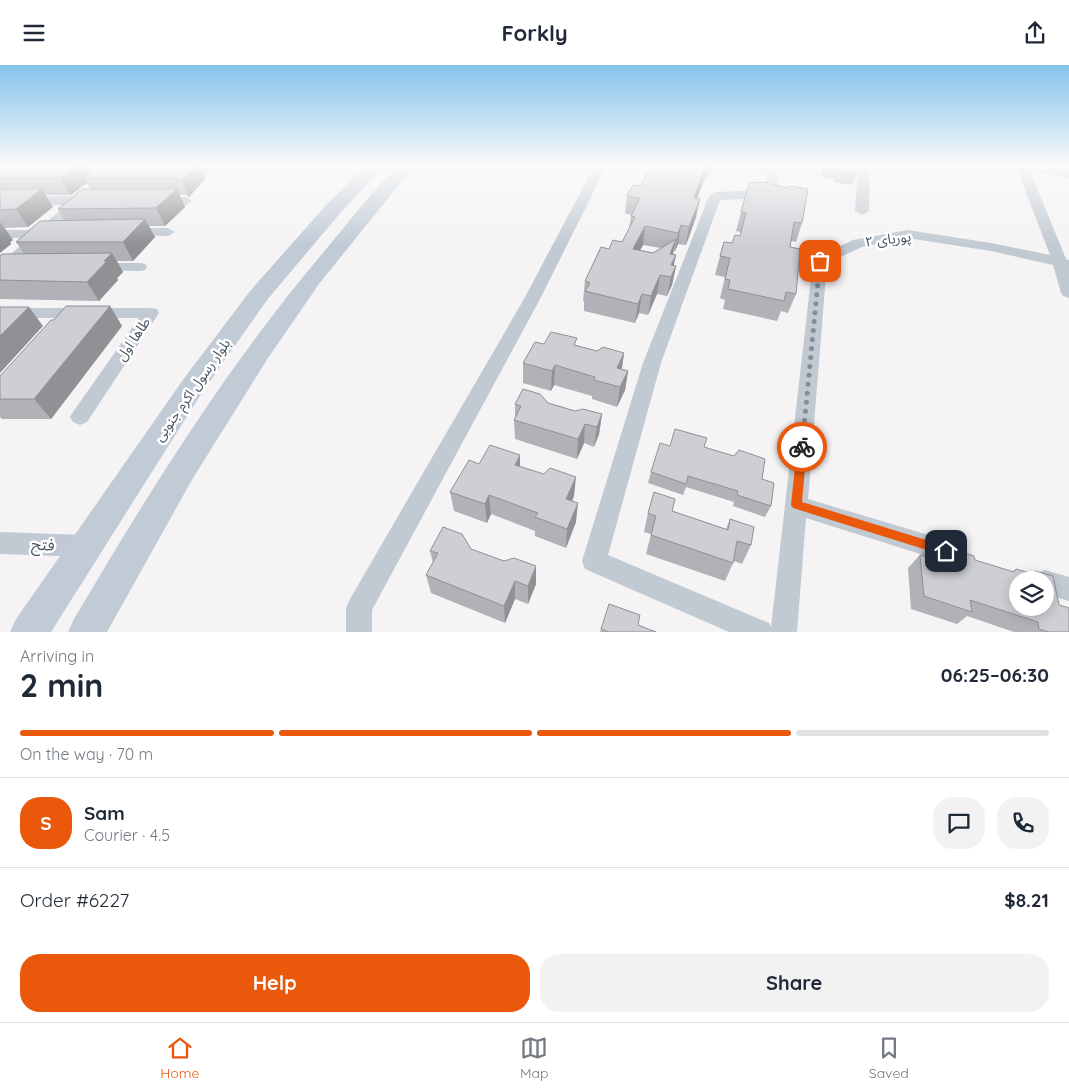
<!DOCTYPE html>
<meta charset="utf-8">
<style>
body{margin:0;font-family:Quicksand,"Noto Sans Arabic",sans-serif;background:#f2f2f3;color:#1f2937;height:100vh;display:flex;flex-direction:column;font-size:19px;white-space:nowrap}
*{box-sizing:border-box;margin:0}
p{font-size:16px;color:#747a83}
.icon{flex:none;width:28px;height:28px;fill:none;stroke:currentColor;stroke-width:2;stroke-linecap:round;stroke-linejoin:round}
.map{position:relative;height:567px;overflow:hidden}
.sheet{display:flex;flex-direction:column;background:#fff;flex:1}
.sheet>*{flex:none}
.buttons{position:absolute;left:1009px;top:506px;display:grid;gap:10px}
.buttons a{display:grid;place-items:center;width:45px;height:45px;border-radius:50%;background:#fff;box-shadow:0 2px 12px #0003;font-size:25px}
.pin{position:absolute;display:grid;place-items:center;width:42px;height:42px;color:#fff;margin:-21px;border-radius:10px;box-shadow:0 2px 8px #0006}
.courier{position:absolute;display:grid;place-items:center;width:50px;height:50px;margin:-25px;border:4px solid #ea580c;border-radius:50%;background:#fff;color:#222;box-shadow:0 1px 6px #0007}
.head em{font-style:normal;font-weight:700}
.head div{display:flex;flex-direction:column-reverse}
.head{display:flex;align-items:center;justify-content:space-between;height:85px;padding:0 20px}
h1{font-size:32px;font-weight:700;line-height:38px}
.bar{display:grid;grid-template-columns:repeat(4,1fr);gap:8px 5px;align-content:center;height:60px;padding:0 20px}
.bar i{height:6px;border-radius:4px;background:#e0e1e3}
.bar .current{background:#ea580c}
.bar p{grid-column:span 4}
.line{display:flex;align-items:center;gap:12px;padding:0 20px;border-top:1px solid #e0e1e3}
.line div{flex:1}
.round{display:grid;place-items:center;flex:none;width:52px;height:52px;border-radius:20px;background:#f2f2f3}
.action{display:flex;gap:10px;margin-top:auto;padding:10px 20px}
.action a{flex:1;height:58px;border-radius:20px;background:#ea580c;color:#fff;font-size:20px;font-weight:700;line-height:58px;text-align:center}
.action a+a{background:#f2f2f3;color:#1f2937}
header{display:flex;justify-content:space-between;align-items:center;height:65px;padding:0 20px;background:#fff;font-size:22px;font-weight:700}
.menu{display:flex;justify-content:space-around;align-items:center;height:70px;border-top:1px solid #e0e1e3;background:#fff;font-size:14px;color:#747a83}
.menu a{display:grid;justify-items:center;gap:2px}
.menu .current{color:#ea580c}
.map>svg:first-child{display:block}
</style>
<header><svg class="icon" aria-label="menu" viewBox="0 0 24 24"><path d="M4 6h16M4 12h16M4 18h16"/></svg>Forkly<svg class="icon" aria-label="share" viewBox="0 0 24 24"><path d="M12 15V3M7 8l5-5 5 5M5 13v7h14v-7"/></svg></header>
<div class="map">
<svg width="1069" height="567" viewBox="0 0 1069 567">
<rect width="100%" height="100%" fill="#f5f3f3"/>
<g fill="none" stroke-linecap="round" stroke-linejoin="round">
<!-- minor -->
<g fill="#c1cad2" fill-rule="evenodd">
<polygon points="595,100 607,100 540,234 372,545 372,567 346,567 346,543 350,534 524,234"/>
<path d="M749 100C761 100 771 100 779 109L776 129 770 133 720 135 661 298 608 490 769 558 771 562 813 196 815 193 853 175 908 165 991 178 1050 190 1016 101 1039 100 1069 105V113L1030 106 1066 194 1069 195V233L1063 231 1061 228 1053 200 991 186 908 173 862 182 827 198 808 434 952 477 960 480 964 488 960 496 952 499 806 453 797 567H729L585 504 582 496 643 298 709 131 715 127 764 125 767 111Z"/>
<polygon points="858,100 870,100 869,146 862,150 855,146"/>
<polygon points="178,101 207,101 213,105 207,109 174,108 172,105"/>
<polygon points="79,131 94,133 95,136 94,139 81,140 53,166 56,169 54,172 45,173 5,210 0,212 0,199 29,173 0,173 0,165 38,165 66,140 0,140 0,132"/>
<polygon points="158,132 186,132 192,136 186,140 153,139 152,136"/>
<polygon points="128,163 168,163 175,167 168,171 123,170 121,167"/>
<polygon points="98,198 140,198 145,199 147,202 145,205 140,206 93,205 91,202 93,199"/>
<polygon points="0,243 151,243 157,244 159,248 87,357 80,360 73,357 70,352 73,347 139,253 0,253"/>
<polygon points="0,467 85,470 93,473 97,481 93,489 85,492 0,489"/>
<polygon points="1045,505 1069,512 1069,536 1045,529 1045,515 1033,515 1036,508"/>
</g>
<!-- secondary -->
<g fill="#c1cbd6" fill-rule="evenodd">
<polygon points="367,100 385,100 341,147 267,235 203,326 51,567 10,567 16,554 185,312 251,225 327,139"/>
<path d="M399 100H417L397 122 319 219 268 293 193 413 107 567H68L74 554C150 425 230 297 327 183 350 155 373 126 399 100Z"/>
</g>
</g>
<!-- wall -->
<g fill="#b0b2b7" fill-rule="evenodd">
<path d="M0 100H200L205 114 189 132 186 130H180L185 142 165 161H149L155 172 133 196H117L123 207 117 213 118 215 99 236 0 234V191L24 189 16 177 65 156 58 144 90 124 87 118 71 130H46L53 142 28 162 5 163 13 175 10 177 11 179 0 188ZM97 101 91 107 88 102Z"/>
<path d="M652 100H713L707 113H705L697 133 696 152 686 180 678 179 675 186H674L673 189 676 190 673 200 676 201 672 220 667 231 657 229 648 250 639 248 635 258 584 246V236H583L585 216 622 177 629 164 631 150 625 148 627 131 640 121ZM643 180 661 183 653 188 640 185Z"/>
<polygon points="821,100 856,100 857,109 852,120 834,117 834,114 821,112"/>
<polygon points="749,118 770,119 802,158 796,177 791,176 790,182 796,229 788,248 781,246 777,256 723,244 725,235 720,233 725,212 715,210 720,191 740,171 741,167 736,166"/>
<polygon points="110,241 122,261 51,354 2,354 0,352 0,311 54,255"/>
<polygon points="544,279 576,280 597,286 624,288 622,304 628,306 625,325 617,342 592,334 592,331 554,320 551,326 523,318 523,298"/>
<polygon points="548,338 575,346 602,349 599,369 594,382 584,378 577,394 515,374 514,355 515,352 515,339"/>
<polygon points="670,381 762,414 771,441 765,452 733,441 734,437 686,422 683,430 648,418 651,407"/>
<polygon points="520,390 520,401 574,431 572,436 576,457 566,483 535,471 535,466 491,449 487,458 454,446 450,427 479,399"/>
<polygon points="672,446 726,464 730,454 751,480 742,499 734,496 725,516 646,489 651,469 644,467 648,448"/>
<polygon points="933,478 975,495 1012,507 1016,504 1032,509 1035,506 1059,540 1069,567 1014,567 967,551 957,559 911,544 908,503 920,490 921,490"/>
<polygon points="471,484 536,519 528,539 515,534 505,558 431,528 426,510 433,498 430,486"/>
<polygon points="638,560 656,567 600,567 601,564"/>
</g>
<!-- shaded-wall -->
<g fill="#909195">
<polygon points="77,100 88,100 94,112 84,113 87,118 71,130 60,113"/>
<polygon points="196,100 200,100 205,114 189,132 182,115"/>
<polygon points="706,100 707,100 705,113 690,151 694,133"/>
<polygon points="710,100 713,100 707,113"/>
<polygon points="42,124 53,142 28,162 16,144"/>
<polygon points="177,124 185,142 165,161 156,143"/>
<polygon points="700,134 696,152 686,180 689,162"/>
<polygon points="145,154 155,172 133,196 123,177"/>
<polygon points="0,157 13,175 10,177 11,179 0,188"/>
<polygon points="681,160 678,179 675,186 678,168"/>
<polygon points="645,161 643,180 630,203 633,184"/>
<polygon points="676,174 672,192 670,189"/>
<polygon points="112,188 123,207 117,213 118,215 99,236 87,217 104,196"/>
<polygon points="676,190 672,209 671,200"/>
<polygon points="676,201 672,220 667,231 671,212"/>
<polygon points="660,210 657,229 648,250 651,231"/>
<polygon points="642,229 639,248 635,258 638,239"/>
<polygon points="110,241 122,261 51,354 34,334"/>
<polygon points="29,242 43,261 0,308 0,271"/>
<polygon points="624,288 621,308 615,323 617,303"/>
<polygon points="555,300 554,320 551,326 552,306"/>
<polygon points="628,306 625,325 617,342 620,322"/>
<polygon points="602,349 599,369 594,382 597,362"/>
<polygon points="585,359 584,378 577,394 578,374"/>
<polygon points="520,390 520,409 515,400"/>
<polygon points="576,412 574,431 565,453 566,434"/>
<polygon points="489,430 491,449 487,458 485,439"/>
<polygon points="578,438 576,457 566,483 567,464"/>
<polygon points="536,501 536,519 528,539 528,521"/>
<polygon points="515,516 515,534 505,558 504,541"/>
</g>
<!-- building -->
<g fill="#cdcfd5" stroke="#909195" fill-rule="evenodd">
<polygon points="0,100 77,100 60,113 0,113"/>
<polygon points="98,100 196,100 182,115 178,113 84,113"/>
<polygon points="652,100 706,100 694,133 700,134 689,162 681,160 678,168 645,161 633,184 653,188 676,174 670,189 676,190 671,200 676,201 671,212 660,210 651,231 642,229 638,239 585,226 590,218 585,216 601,182 609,184 613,175 622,177 635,152 631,151 640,133 627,131 633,120 640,121"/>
<polygon points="825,100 856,100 857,109 838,106 838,103 825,101"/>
<polygon points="770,117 770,119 788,123 791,121 808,124 802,158 794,157 790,182 800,184 796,229 786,227 784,236 728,224 730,215 725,214 730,193 720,191 724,177 732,178 735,170 740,171 746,148 741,147 749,118"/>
<polygon points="0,124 42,124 16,144 0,145"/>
<polygon points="82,124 177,124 156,143 58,144"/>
<polygon points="145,154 123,177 16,177 40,156"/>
<polygon points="112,188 104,196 107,196 87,217 0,215 0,191 2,189"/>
<polygon points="66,241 110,241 34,334 0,334 0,311 51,255 54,255"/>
<polygon points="0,242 29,242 0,271"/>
<polygon points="551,267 577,273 574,280 597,286 603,282 624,288 617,303 628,306 620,322 594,315 595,312 555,300 552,306 523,298 535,277 544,279"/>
<polygon points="523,324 540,329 548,338 575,346 583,344 602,349 597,362 585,359 578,374 514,355 521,341 515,339"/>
<polygon points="675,364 707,373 704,382 734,391 739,385 765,394 762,414 774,418 771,441 737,430 738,426 688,411 686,419 651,407 660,378 670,381"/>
<polygon points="490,380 520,390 515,400 544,409 550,403 576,412 566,434 578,438 567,464 535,452 538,448 489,430 485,439 450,427 469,395 479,399"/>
<polygon points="654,427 675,434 672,446 728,465 730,454 754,462 751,480 737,476 733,498 651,470 656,451 648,448"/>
<polygon points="443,462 462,469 471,484 504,496 514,493 536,501 528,521 515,516 504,541 426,510 438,488 430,486"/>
<path d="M933 478 974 491 975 495 1014 507 1016 504 1033 509 1035 506 1053 511 1059 540 1069 543V567H1049L1039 564 1038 557 970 535 972 547 924 531 920 490 934 494ZM1018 515H1045V542H1018Z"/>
<polygon points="609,539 640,550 638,560 656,567 609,567 601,564"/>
</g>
<!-- sky -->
<linearGradient id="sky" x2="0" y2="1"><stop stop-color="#85c3ea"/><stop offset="0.56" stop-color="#fafafa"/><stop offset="1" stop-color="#fafafa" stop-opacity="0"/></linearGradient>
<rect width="1069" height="180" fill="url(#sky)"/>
<!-- route -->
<polygon fill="#ea580c" points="802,378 807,382 802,437 946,481 950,482 951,486 950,490 946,491 793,443 791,440 797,382"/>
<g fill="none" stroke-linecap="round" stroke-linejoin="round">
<!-- done -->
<polyline stroke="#868d94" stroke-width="5" stroke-dasharray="0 9" points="802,382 820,196"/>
</g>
<g text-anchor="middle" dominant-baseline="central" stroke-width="5" stroke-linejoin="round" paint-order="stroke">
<!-- street labels -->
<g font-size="14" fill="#4a5661" stroke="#fff">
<text transform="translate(888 174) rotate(-7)">پوریای ۲</text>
<text transform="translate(133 274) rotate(-56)">طاها اول</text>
<text transform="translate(192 325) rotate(-55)">بلوار رسول اکرم جنوبی</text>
</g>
<!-- near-street labels -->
<g font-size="16" fill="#4a5661" stroke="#fff">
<text transform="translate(43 479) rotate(3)">فتح</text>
</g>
</g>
</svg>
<div class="buttons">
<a><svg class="icon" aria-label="layers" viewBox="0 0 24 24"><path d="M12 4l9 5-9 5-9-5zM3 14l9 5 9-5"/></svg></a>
</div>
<div class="pin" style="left:820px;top:196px;background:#ea580c"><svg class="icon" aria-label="bag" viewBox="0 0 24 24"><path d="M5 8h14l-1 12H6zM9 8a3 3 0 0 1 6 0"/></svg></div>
<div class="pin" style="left:946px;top:486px;background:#1f2937"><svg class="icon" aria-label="home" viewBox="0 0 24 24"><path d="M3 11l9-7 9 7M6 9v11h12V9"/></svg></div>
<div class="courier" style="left:802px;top:382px"><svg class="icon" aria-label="bike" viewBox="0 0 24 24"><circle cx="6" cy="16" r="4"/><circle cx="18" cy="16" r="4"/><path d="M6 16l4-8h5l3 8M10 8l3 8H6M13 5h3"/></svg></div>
</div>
<section class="sheet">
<div class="head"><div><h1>2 min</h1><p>Arriving in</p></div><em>06:25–06:30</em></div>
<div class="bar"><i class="current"></i><i class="current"></i><i class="current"></i><i></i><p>On the way · 70 m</p></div>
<div class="line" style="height:90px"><b class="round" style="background:#ea580c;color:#fff">S</b><div><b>Sam</b><p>Courier · 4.5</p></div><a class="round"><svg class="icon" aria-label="chat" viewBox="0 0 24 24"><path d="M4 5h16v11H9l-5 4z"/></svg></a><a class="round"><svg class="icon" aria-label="phone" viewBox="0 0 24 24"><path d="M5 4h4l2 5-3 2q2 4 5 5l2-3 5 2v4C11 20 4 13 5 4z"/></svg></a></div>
<div class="line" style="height:65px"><div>Order #6227</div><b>$8.21</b></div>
<div class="action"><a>Help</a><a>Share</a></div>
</section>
<nav class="menu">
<a class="current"><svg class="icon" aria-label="home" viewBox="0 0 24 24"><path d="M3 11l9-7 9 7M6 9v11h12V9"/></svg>Home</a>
<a><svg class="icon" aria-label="map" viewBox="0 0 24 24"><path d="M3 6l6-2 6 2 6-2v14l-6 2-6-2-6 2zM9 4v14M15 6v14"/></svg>Map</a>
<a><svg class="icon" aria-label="saved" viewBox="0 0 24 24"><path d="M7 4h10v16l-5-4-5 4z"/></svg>Saved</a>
</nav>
